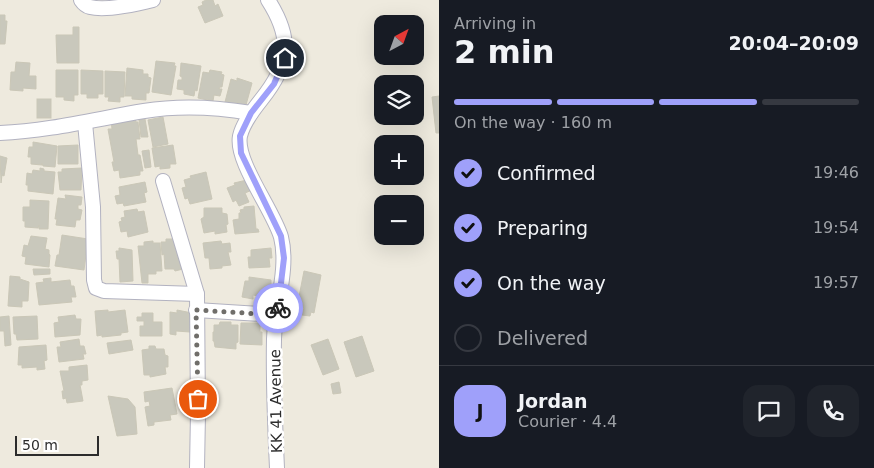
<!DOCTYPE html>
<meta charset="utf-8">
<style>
body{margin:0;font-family:"DejaVu Sans",sans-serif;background:#20242c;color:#f1f3f6;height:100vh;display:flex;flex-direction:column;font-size:19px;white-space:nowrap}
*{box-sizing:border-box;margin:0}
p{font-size:16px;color:#9ea1a6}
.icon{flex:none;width:28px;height:28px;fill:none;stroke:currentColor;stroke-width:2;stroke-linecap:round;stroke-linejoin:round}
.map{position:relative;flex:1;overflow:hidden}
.sheet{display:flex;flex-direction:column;background:#171b24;width:435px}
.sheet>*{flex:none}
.needle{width:32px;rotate:41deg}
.controls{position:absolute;left:374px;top:15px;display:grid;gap:10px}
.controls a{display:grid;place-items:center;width:50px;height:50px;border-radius:10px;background:#171b24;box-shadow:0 5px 20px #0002;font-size:25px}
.scale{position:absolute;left:15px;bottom:12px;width:84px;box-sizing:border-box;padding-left:5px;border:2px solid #2c2c2c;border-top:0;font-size:14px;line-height:18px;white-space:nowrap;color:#2c2c2c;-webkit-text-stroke:4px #fff;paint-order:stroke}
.pin{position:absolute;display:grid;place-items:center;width:42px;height:42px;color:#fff;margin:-21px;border:2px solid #fff;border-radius:50%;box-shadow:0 1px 5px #0007}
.courier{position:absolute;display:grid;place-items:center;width:50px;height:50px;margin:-25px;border:4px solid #9fa0fa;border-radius:50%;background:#fff;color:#222;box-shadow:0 1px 6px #0007}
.overview em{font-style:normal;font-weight:600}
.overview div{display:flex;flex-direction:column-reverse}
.overview{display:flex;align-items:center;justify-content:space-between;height:85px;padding:0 15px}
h1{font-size:32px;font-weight:600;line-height:38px}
.bar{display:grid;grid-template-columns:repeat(4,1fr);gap:8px 5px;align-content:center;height:60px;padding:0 15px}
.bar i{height:6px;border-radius:4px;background:#363941}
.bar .current{background:#9fa0fa}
.bar p{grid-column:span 4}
.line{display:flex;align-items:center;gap:12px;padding:0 15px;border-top:1px solid #363941}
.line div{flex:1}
.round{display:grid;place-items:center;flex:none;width:52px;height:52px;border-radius:15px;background:#20242c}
ol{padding:0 15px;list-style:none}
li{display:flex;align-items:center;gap:15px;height:55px}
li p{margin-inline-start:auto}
li .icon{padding:5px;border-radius:50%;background:#9fa0fa;color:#111;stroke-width:4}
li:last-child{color:#9ea1a6}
li i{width:28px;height:28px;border:2px solid #363941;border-radius:50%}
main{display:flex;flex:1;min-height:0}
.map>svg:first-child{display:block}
</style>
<main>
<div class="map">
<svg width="439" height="468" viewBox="0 0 439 468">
<rect width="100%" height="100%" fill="#eeeade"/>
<!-- building -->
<g fill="#c9c8bc" stroke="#cac7b7">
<polygon points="206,0 213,0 215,6 218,4 223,16 205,23 198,7 203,5 202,2"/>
<polygon points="0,15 5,15 5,21 7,21 5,44 0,44"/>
<polygon points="73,27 79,27 79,63 57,63 56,35 73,35"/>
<polygon points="156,61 175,63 174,66 176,66 171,95 152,92"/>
<polygon points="16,62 30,63 29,76 36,76 36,89 23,88 23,91 10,90 11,72 15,72"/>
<polygon points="181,63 201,66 197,91 195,90 194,96 184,94 184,90 177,89 178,80 182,80 182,77 180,76"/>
<polygon points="127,68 143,70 143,74 148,74 148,77 151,78 149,93 146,93 146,100 132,99 132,96 125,96"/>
<polygon points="56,70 78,70 78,95 74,95 74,101 64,100 64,97 56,97"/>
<polygon points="81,70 103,71 103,94 98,94 98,98 87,98 87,94 81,94"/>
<polygon points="210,70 222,72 221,74 224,75 222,87 220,87 219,89 222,89 220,96 214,95 213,101 198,98 203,72 209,73"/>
<polygon points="105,71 125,72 124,97 120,97 120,102 108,101 109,97 105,97"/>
<polygon points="237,78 252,83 246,105 238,104 238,102 236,104 225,102 231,79 237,81"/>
<polygon points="439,96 439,133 436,133 432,97"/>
<rect x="37" y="99" width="14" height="19"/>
<polygon points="163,117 168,144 153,147 148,120"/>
<polygon points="135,118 136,122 138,122 140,139 136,139 138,155 140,155 143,171 140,171 140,175 120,178 119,170 114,171 112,162 114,162 108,129 112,129 111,120"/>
<polygon points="145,119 148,137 141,137 139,120"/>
<polygon points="33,142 57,146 55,167 43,166 42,163 42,165 31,164 31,157 28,157 29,147 33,147"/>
<polygon points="78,145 78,164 58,164 58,146"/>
<polygon points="173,145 176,164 170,164 170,168 160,169 160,166 155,167 152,148"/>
<polygon points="149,150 151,167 145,168 142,151"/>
<polygon points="0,156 7,158 4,176 2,175 1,183"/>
<polygon points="40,168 44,169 44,171 55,172 53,194 28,191 28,185 26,185 27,173 32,174 33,170 40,171"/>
<polygon points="82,168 81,190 60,190 58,172 62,172 62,169"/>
<polygon points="206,172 212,199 190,204 188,198 185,199 182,188 186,187 184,180 191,178 190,176"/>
<polygon points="247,180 252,190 245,193 249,202 239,206 236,200 233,202 227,188 235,185 234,183"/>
<polygon points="145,182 147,192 144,193 146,202 124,206 123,203 117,204 115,196 120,195 119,187"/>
<polygon points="65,195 82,197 81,205 78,205 78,209 82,210 80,220 76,220 75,227 56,225 57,219 55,219 58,198 66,199"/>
<polygon points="30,200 49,201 48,229 39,229 39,225 38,228 25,227 25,221 23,221 23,207 30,207"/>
<polygon points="254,206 256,229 258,229 259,232 235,234 233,220 239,219 239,213 241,213 240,210 244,209 244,207"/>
<polygon points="204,208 222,208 222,213 227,214 228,224 226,225 227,232 215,234 215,231 204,233 201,219 204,217"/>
<polygon points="137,209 138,212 144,211 148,232 128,237 127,231 121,232 119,222 122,221 121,218 125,217 124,211"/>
<polygon points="62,235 88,239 84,270 55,266 57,255 59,255"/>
<polygon points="31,236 47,238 45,249 49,250 49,254 50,255 49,267 25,264 26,257 22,256 24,245 28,246"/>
<polygon points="166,239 174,239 183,269 175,271 174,269 165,269 164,254 162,255 161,242 166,242"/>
<polygon points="153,241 153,243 160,243 162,271 156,271 156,274 148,274 148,283 142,283 138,246 144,246 144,242"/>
<polygon points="221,241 222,244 230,243 231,252 228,252 231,265 222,266 222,268 210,269 209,258 205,258 203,243"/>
<polygon points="119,248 132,250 133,281 120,282 119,259 117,259 116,251 119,251"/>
<polygon points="271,248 272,258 269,258 270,267 249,268 248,257 251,257 251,250"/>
<polygon points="33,269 50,269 50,274 34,275"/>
<polygon points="304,271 321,275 314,313 311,312 310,316 302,315 304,308 297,307"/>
<polygon points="10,276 20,277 20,279 29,282 28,301 22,301 22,307 8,306"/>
<polygon points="249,277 271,280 271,285 275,286 273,302 259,300 259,296 253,295 253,299 242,297 245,281 249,281"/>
<polygon points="51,278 51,282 70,280 71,286 74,286 76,297 71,297 72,302 39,305 36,283 44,282 43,279"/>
<polygon points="108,310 108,312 125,310 128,332 121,333 121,335 102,337 102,335 97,336 95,311"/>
<polygon points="177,310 192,313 190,332 176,331 176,335 170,334 170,312 177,313"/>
<polygon points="142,313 153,313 153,322 162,322 162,336 140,336 140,326 144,326 144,321 137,321 137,317 142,317"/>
<polygon points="75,315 76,319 81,319 80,335 55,337 54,323 59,322 58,317"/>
<polygon points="9,316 11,345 5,346 4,331 0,331 0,317"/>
<polygon points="37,316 38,339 17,340 16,334 14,334 13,317"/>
<polygon points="220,322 231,322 231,325 238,325 238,342 236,343 236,349 215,347 214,341 213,341 213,332 214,332 214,325 219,325"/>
<polygon points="241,323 260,323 260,332 262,332 262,345 240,344"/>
<polygon points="362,336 374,371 356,377 344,342"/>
<polygon points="79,339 80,346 84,346 86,354 83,354 84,359 59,362 57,347 61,347 60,342"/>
<polygon points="328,339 339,369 323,375 311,345"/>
<polygon points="131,340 133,350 109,354 107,343"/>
<polygon points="46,345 47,360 44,361 45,369 37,370 37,367 22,368 22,365 18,365 19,347"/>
<polygon points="149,346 155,346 156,349 164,349 165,355 168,356 168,367 165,367 166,374 150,377 150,375 144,375 142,350 149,349"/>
<polygon points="87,365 88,380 82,381 82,385 80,385 83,401 67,403 66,398 63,399 62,391 64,391 60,371 69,371 69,367"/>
<polygon points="339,382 341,393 333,394 331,384"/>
<polygon points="172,388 177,414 170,415 171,420 154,422 154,425 148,426 145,407 150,406 149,401 145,402 144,392"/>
<polygon points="108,396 128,399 135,407 137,434 117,436"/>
</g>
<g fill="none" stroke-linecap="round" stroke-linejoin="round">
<!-- minor casing -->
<g stroke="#b2b2c0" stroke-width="16">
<g id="minor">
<path d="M81 0C83 3 86 6 90 7 105 11 137 4 153 0"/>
<path d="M268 0C293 39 290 64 261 100 253 110 243 123 240 136 235 161 273 210 281 237 289 268 275 307 274 339 273 382 275 425 277 468"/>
<polyline points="85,123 93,207 94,280 96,288 104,291 197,294"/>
<path d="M0 133C49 131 96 119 144 111 180 105 216 107 251 113"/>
<polyline points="163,181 197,294 198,413 197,468"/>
<polyline points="196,310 277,315"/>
</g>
</g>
<!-- minor -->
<use href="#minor" stroke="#fff" stroke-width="14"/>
</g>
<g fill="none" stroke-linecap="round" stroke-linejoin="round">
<!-- done -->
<polyline stroke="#706e6a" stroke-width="5" stroke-dasharray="0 9" points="198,399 196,310 277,315 278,308"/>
<!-- route -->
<polyline stroke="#9fa0fa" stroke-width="6" points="278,308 284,258 281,236 241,153 240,136 251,113 274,84 285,58"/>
</g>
<g text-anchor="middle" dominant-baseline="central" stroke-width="5" stroke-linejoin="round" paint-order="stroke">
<!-- street labels -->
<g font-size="15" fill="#2c2c2c" stroke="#fff">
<text transform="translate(276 401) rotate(-91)">KK 41 Avenue</text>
</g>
</g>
</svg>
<div class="controls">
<a><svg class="needle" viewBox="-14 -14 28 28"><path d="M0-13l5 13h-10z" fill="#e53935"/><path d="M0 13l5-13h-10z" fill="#9ea1a6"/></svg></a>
<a><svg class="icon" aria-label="layers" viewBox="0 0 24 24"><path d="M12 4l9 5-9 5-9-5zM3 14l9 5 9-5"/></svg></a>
<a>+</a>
<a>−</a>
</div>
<div class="scale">50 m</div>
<div class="pin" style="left:198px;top:399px;background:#ea580c"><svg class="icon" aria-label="bag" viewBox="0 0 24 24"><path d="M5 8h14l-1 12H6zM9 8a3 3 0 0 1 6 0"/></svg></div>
<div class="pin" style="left:285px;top:58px;background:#1f2937"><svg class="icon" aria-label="home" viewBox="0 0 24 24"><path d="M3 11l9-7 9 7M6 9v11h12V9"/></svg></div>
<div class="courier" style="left:278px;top:308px"><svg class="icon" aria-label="bike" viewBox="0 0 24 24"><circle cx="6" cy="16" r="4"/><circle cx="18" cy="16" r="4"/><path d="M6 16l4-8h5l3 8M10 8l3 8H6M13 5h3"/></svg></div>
</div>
<section class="sheet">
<div class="overview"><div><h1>2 min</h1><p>Arriving in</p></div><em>20:04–20:09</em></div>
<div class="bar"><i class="current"></i><i class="current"></i><i class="current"></i><i></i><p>On the way · 160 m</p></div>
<ol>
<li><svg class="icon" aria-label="check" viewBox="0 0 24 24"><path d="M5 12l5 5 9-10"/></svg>Confirmed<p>19:46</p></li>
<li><svg class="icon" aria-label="check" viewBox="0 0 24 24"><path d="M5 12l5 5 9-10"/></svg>Preparing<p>19:54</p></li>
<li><svg class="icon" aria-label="check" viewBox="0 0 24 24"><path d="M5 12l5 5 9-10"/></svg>On the way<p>19:57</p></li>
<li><i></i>Delivered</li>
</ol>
<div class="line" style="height:90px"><b class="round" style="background:#9fa0fa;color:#111">J</b><div><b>Jordan</b><p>Courier · 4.4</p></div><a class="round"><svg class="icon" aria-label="chat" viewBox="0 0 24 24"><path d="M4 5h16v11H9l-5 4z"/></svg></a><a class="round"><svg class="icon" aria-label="phone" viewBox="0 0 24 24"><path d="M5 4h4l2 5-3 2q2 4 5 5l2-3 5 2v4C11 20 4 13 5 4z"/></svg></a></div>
</section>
</main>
